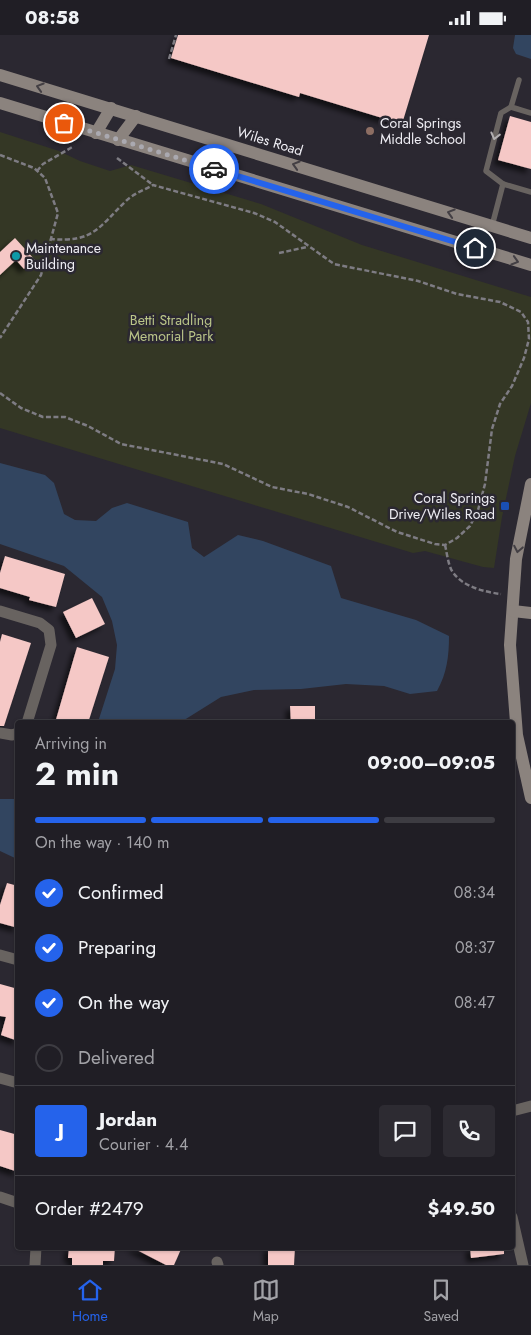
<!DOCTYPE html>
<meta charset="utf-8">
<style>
body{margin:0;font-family:Jost,sans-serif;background:#2d2b32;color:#f1f3f6;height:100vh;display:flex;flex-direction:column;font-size:19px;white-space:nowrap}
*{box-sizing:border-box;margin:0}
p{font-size:16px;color:#a2a2a7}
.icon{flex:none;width:28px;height:28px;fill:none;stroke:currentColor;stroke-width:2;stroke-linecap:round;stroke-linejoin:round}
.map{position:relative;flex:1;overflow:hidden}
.sheet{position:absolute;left:15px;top:685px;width:500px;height:530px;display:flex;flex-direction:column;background:#201e25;border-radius:5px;box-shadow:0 1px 4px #0004,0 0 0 1px #3d3c42}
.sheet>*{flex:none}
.pin{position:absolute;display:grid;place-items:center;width:42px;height:42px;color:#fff;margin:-21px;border:2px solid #fff;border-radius:50%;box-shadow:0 1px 5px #0007}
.courier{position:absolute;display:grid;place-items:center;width:50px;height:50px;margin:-25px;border:4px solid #2563eb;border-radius:50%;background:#fff;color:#222;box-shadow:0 1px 6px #0007}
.head em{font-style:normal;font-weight:700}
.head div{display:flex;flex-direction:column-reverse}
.head{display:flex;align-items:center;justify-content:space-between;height:85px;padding:0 20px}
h1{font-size:32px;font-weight:700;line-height:38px}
.bar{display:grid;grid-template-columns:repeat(4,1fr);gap:8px 5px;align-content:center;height:60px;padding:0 20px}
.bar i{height:6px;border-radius:4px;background:#3d3c42}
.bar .selected{background:#2563eb}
.bar p{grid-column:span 4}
.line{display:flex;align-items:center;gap:12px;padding:0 20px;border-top:1px solid #3d3c42}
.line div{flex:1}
.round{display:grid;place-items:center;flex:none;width:52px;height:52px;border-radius:5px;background:#2d2b32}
ol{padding:0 20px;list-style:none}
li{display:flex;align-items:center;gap:15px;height:55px}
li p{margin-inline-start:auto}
li .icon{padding:5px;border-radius:50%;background:#2563eb;color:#fff;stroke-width:4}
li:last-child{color:#a2a2a7}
li i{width:28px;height:28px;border:2px solid #3d3c42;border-radius:50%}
.status{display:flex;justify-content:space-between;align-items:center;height:35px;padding:0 25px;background:#201e25;direction:ltr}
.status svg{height:14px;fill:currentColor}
.tabs{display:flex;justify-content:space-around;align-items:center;height:70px;border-top:1px solid #3d3c42;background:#201e25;font-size:14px;color:#a2a2a7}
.tabs a{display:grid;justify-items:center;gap:2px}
.tabs .selected{color:#2563eb}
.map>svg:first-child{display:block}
</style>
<div class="status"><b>08:58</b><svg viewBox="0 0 49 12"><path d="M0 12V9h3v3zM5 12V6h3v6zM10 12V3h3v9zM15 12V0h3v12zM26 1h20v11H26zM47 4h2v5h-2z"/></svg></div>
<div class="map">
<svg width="531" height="1230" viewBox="0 0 531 1230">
<defs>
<filter id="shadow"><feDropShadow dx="-4.5" dy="4.5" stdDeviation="2.5" flood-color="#0009"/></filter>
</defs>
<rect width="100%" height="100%" fill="#2b2831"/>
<!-- green -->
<polygon fill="#343725" points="0,97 59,116 80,126 110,136 131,130 261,169 362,210 531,262 531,368 515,421 502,482 494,533 483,532 425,516 413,518 0,393"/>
<!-- water -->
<g fill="#324560">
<polygon points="515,0 531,0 531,24 516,19 513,13"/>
<path d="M0 428 45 440 54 448 64 479 75 485 96 486 112 473 127 468 188 487 192 513 204 522 238 500 263 506 331 531 341 563 416 585 449 601C449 621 447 638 437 656L410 659 384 651 346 649 301 654 254 655 221 662 181 687H98L115 634 117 610 112 586 102 562 64 531 0 509Z"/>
<polygon points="0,764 17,764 17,824 0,816"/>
</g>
<!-- building -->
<g fill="#f5c8c6" filter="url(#shadow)">
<polygon points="178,0 429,0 402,89 300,58 299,62 171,23"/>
<polygon points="510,81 531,87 531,134 498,125"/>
<polygon points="15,203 35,225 24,234 16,225 0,240 0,217"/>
<polygon points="5,521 65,539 56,572 29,565 30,562 0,553 0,538"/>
<polygon points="92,563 105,589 76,603 63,577"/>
<polygon points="2,599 31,608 4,691 0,691 0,607"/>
<polygon points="77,612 109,622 88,688 55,688"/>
<polygon points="290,671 315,671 315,688 291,688"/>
<polygon points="7,848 18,851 18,893 0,888 0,870"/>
<polygon points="0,949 18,954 18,1006 1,1000 6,982 0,981"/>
<polygon points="0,1095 18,1100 18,1137 0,1131"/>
<polygon points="69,1212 115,1212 114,1226 103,1226 103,1230 72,1230 72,1223 68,1223"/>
<polygon points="131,1212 182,1212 174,1230 166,1230"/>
<polygon points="268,1212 295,1212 294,1230 268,1230"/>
<polygon points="470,1212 504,1212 504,1219 471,1223"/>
</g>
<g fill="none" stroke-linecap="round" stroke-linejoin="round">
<!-- path -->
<g stroke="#7e7c83" stroke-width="2.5" stroke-dasharray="5 2.5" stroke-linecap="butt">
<polyline points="169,24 176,0"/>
<polyline points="0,120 34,133 45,143 58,178 41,240 0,303"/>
<polyline points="117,123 153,150"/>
<polyline points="37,136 43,129 74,111"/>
<polyline points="279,218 307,212"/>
<path d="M0 358 21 373 43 382H65L88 391 121 409 223 429 272 452 308 459 348 472 397 497 435 509 445 510 457 503 470 491 478 475 485 449 492 394 500 369 512 351 524 323 529 304 528 287 521 277 500 267 457 259 418 246 334 229 275 187 254 178 153 150C144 155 133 159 126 166 99 192 93 208 51 204"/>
<path d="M445 510C447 518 448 529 452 536 462 552 485 557 501 559"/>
</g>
<!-- service -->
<g stroke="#686360" stroke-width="5.5">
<polyline points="519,45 511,72 531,78"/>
<polyline points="503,149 486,136 501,78 511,72"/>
<polyline points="492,191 503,149 531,157"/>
</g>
<!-- minor -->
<g stroke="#686360" stroke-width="11">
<polyline points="0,576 40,588 49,595 51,610 27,688"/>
<polyline points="0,698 12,700 18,698"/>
<polyline points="0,920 18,925"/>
<polyline points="0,1043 18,1048"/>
<polyline points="512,1076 531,1071"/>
<polyline points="0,1162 18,1168"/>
<polyline points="512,1182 523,1230"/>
<polyline points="217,1227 218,1230"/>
<polyline points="35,1230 36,1212"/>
</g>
<!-- secondary -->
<g stroke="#8b837e" stroke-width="12">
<polyline points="0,40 531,203"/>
<polyline points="0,68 531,230"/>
<polyline points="96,98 111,73"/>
<polyline points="118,105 136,81"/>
<polyline points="531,449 516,524 510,610 517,700 531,763"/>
<polyline points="513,576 531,578"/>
</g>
</g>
<!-- one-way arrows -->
<defs><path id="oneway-chevron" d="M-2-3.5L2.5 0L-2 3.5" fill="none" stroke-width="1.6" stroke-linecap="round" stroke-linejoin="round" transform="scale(1.25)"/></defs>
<g stroke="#433f44">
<use href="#oneway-chevron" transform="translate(40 52) rotate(-163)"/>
<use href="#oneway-chevron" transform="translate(296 130) rotate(-163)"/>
<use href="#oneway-chevron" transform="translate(451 178) rotate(-163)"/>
<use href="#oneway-chevron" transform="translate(515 226) rotate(17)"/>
<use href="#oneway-chevron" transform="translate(518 514) rotate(101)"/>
</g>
<use stroke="#b2afb1" href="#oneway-chevron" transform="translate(495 101) rotate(104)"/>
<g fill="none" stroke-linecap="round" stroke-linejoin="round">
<!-- done -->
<polyline stroke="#aaa9b0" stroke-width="5" stroke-dasharray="0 9" points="64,88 214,134"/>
<!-- route -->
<polyline stroke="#2563eb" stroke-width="6" points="214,134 475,213"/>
</g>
<!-- markers -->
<circle fill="#8d6e63" stroke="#2b2831" stroke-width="2" cx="370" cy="96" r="5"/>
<circle fill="#0f9aa8" stroke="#2b2831" stroke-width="2" cx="16" cy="221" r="5"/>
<rect fill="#1a4fb4" stroke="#2b2831" stroke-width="2" x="500" y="466" width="10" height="10" rx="2.5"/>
<g text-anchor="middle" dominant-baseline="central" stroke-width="5" stroke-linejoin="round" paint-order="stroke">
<!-- poi labels -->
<g font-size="14" fill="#efeef4" stroke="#2b2831" text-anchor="start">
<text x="380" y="88">Coral Springs<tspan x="380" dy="16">Middle School</tspan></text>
<text x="26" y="213">Maintenance<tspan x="26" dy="16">Building</tspan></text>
<text x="495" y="463" text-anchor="end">Coral Springs<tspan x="495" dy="16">Drive/Wiles Road</tspan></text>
</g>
<!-- street labels -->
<g font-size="14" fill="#efeef4" stroke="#2b2831">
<text transform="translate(270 106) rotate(17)">Wiles Road</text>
</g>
<!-- park labels -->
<g font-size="14" fill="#bac588" stroke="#2b2831">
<text x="171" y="285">Betti Stradling<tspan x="171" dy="16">Memorial Park</tspan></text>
</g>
</g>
</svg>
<div class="pin" style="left:64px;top:88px;background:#ea580c"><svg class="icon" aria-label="bag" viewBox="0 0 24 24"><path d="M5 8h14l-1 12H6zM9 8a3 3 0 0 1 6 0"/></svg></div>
<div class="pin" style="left:475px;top:213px;background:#1f2937"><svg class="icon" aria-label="home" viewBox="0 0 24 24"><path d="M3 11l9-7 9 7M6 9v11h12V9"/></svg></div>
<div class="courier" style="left:214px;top:134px"><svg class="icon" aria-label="car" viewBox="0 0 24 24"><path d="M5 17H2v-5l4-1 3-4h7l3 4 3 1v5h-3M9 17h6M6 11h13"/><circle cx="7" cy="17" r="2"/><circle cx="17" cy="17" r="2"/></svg></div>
<section class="sheet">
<div class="head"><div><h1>2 min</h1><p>Arriving in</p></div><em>09:00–09:05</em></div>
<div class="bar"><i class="selected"></i><i class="selected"></i><i class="selected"></i><i></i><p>On the way · 140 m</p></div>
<ol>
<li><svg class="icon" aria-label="check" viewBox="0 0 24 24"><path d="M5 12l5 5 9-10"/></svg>Confirmed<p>08:34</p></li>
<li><svg class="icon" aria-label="check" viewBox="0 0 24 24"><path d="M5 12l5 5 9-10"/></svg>Preparing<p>08:37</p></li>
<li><svg class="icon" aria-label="check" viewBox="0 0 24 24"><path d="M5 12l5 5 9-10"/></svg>On the way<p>08:47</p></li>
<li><i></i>Delivered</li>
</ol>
<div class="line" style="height:90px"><b class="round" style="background:#2563eb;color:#fff">J</b><div><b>Jordan</b><p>Courier · 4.4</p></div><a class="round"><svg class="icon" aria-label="chat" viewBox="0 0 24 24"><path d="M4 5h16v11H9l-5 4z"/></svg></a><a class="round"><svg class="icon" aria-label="phone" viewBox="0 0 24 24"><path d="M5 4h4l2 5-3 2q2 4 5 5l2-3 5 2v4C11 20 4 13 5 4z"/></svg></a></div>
<div class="line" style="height:65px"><div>Order #2479</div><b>$49.50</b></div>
</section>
</div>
<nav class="tabs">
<a class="selected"><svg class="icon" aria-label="home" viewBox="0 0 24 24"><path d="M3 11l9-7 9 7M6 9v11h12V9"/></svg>Home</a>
<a><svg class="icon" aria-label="map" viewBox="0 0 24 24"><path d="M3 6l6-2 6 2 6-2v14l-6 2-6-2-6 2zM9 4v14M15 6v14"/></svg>Map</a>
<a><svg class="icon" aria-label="saved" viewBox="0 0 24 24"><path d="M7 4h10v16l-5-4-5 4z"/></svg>Saved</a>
</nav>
